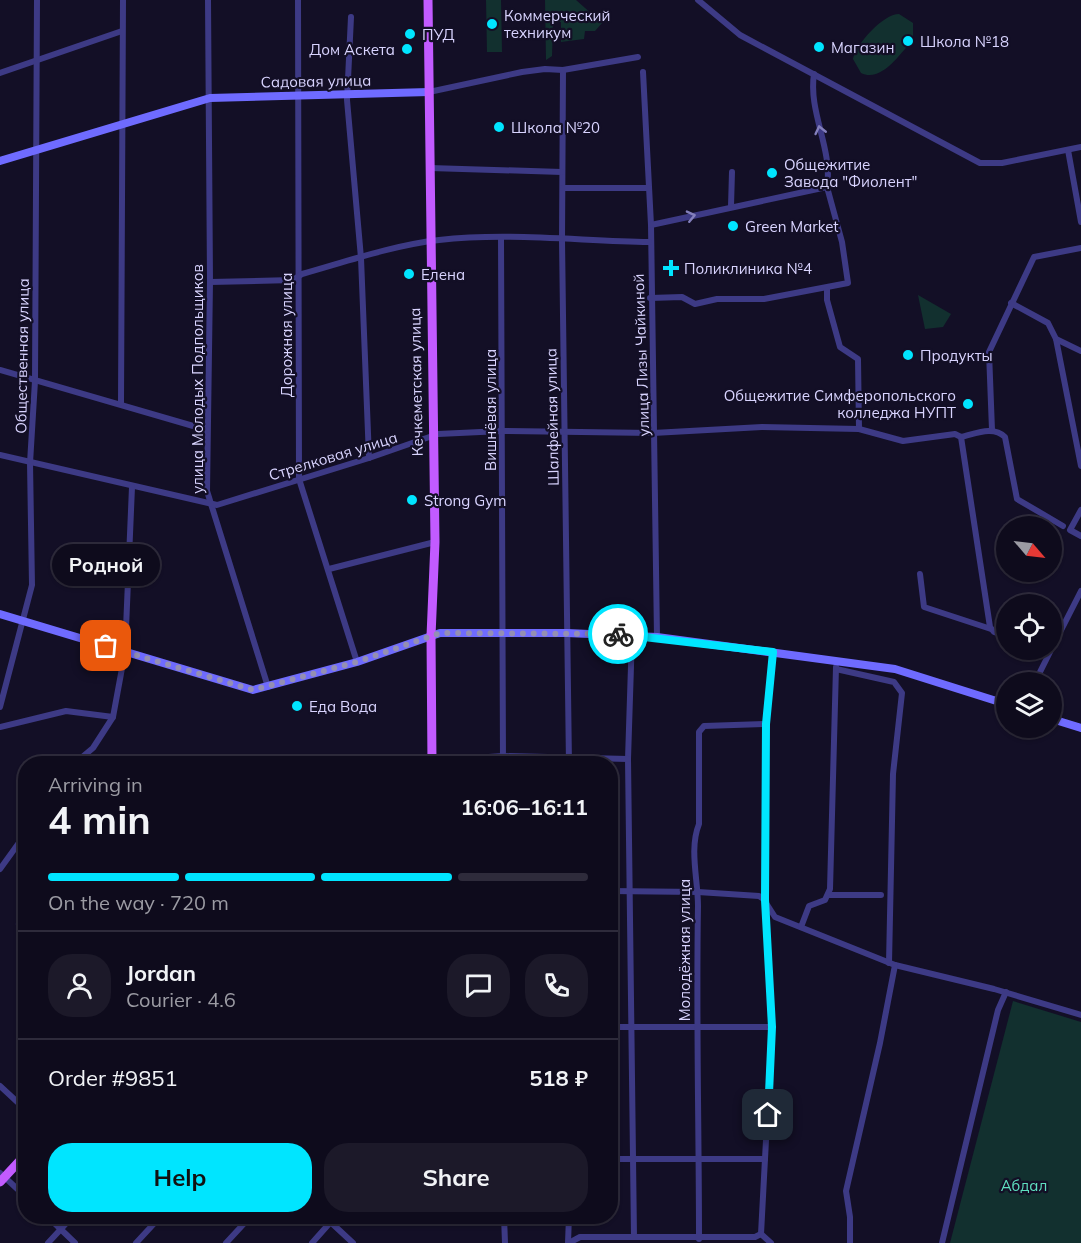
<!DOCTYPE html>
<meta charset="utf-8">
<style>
body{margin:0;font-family:Mulish,sans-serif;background:#1c1929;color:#f1f3f6;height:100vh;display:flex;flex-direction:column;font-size:22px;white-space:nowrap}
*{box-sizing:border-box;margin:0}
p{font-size:20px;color:#9b9ba3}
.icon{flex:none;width:33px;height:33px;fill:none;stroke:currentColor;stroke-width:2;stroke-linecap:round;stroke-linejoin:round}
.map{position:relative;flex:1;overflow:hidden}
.panel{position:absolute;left:18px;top:756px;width:600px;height:468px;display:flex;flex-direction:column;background:#0e0b1c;border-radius:24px;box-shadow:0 2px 4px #0004,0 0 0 2px #2e2b3b}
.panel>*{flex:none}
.needle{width:39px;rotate:118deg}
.buttons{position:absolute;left:996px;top:516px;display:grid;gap:12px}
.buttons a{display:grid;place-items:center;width:66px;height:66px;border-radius:50%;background:#0e0b1c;box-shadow:0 2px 4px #0004,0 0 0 2px #2e2b3b;font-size:30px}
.pin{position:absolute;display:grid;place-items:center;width:51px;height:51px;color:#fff;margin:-26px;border-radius:12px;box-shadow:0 3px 9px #0006}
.courier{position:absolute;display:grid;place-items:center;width:60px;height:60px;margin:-30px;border:4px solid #00e5ff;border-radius:50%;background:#fff;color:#222;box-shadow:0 2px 8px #0007}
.bubble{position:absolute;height:42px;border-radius:21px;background:#0e0b1c;box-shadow:0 2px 4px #0004,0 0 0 2px #2e2b3b;font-size:20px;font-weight:700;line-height:42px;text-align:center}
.headline em{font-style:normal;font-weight:700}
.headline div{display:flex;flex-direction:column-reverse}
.headline{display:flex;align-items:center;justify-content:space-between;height:102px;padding:0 30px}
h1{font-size:39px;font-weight:700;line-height:45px}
.bar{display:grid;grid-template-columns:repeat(4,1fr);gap:9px 6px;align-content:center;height:72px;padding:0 30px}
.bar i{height:8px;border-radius:4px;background:#2e2b3b}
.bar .on{background:#00e5ff}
.bar p{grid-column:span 4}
.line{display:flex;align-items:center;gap:15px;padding:0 30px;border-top:2px solid #2e2b3b}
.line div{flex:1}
.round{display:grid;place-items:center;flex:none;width:63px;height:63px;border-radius:24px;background:#1c1929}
.primary-button{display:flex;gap:12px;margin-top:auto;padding:12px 30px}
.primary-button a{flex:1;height:69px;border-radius:24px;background:#00e5ff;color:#111;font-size:24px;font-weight:700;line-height:69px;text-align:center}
.primary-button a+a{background:#1c1929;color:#f1f3f6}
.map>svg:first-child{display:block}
</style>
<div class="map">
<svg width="1081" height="1243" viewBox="0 0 1081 1243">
<rect width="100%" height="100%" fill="#130f26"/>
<!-- green -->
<g fill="#12302f">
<polygon points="486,0 501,0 502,52 487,52"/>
<polygon points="545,0 576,0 602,23 595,31 585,31 584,39 561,42 561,22 553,22 552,56 546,60"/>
<path d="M899 14 913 23V40C900 53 882 83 861 73L853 59C856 44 883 14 899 14Z"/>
<polygon points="918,295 951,314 943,327 925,329"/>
<polygon points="1013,1001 1081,1022 1081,1243 950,1243"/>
</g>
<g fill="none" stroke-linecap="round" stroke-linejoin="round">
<!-- street -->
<g stroke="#3d3a85" stroke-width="6">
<polyline points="208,0 210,282 207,491 268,687"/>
<polyline points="298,0 299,479 357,662"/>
<polyline points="698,0 740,35 980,163 1002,163 1081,147"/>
<polyline points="351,17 347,100 361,258 369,458"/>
<polyline points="563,70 562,240 569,764"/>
<polyline points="643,72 651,225 657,637"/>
<polyline points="0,73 122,31"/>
<path d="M814 74C808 112 833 149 827 187"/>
<polyline points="429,92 522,72 545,69 563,70 638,57"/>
<polyline points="1068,150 1081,222"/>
<polyline points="430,168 562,172"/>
<polyline points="563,188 649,188"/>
<polyline points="731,206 732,172"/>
<polyline points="651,225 827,187"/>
<polyline points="501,237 503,764"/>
<path d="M210 282 293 280 302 274C345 262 394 245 439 240 508 232 580 241 649 242"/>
<polyline points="827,288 827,300 840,347 858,359 859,429"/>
<polyline points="650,298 682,297 695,304 717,299 764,299 848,283 842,242 827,187"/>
<polyline points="1011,303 1048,323 1056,339 1081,351"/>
<polyline points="1056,339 1081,466"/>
<polyline points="0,370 207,430"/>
<polyline points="121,403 123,0"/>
<polyline points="992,430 989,352 1034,257 1081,248"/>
<polyline points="961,437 990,627 994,632 1006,636"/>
<path d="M0 455 217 505 369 458 438 434 502 431 653 433 762 427 859 429 903 441 955 434 961 437C975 434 993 425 1005 437L1017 499 1063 526"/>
<polyline points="1081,510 1070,530 1081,536"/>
<polyline points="329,569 435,542"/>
<polyline points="920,574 924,607 991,629"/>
<polyline points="632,635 628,759 634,1237"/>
<polyline points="1052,648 1081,591"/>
<polyline points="836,669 894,682 902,693 893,774 889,963"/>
<polyline points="1035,682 1051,650"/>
<polyline points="0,707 32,585 30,463 35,381 37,0"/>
<polyline points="0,727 66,711 113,717"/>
<polyline points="432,761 503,756 628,759"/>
<polyline points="74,764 93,748 113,717 125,652 132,487"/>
<polyline points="0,869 26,833"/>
<polyline points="610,891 698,892 759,896 765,900"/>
<polyline points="828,895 881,895"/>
<polyline points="766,903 775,917 895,965 994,989 1081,1015"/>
<polyline points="19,924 26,930"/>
<polyline points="801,927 809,906 825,900 830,889 836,667"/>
<polyline points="610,1027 772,1027"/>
<polyline points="0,1086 26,1110"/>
<polyline points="610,1159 765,1159"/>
<polyline points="0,1173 26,1197"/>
<polyline points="47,1216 75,1243"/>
<polyline points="324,1216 353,1243"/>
<polyline points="504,1216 505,1243"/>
<polyline points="761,1234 772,1027 765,893 766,724 773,652"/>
<polyline points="761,1234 771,1243"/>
<path d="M699 1239C699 1128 696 1017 698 906 698 879 689 849 699 824V732L704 726 766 724"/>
<polyline points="48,1243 73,1216"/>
<polyline points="136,1243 161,1216"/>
<polyline points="226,1243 251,1216"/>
<polyline points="312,1243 336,1216"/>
<polyline points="568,1243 569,1216"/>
<polyline points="569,1243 580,1237 755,1237 761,1234"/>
<polyline points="850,1243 850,1217 846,1191 880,1043 895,965"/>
<polyline points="942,1243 998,1010 1006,992"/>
</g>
<!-- secondary -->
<g stroke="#6f6bff" stroke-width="8">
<polyline points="0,161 210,98 429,92"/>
<polyline points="0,614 253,690 357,662 440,633 567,633 657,637 895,669 1006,704"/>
<polyline points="1052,719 1081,728"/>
</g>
<!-- primary -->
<g stroke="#c25bff" stroke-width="9">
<polyline points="428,0 435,542 431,636 432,764"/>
<polyline points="0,1182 26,1154"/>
</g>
</g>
<!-- one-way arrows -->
<defs><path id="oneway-chevron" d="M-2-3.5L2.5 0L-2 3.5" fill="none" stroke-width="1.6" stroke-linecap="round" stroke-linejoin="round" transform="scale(1.5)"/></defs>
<g stroke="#837fbc">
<use href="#oneway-chevron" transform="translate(820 130) rotate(-103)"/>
<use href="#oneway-chevron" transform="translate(691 216) rotate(-13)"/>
</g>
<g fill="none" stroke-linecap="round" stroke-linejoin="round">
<!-- done -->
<polyline stroke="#948fb3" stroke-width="6" stroke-dasharray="0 10.8" points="106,646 253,690 357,662 440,633 618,634"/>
<!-- route -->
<polyline stroke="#00e5ff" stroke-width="8" points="618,634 773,652 766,724 765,900 772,1027 768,1115"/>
</g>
<!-- markers -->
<g fill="#00e5ff" stroke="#130f26" stroke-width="2">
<circle cx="492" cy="24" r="6"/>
<circle cx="410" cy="34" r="6"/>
<circle cx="908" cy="41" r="6"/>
<circle cx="819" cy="47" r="6"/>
<circle cx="407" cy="49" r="6"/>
<circle cx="499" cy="127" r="6"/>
<circle cx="772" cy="173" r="6"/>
<circle cx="733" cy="226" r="6"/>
<path d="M668 259h6v6h6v6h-6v6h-6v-6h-6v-6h6z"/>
<circle cx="409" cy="274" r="6"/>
<circle cx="908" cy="355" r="6"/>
<circle cx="968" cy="404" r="6"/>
<circle cx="412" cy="500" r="6"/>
<circle cx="297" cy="706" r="6"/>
</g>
<g text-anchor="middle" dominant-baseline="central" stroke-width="4.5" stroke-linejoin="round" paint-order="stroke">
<!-- poi labels -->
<g font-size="15" fill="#d9d4ff" stroke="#130f26" text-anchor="start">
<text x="504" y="15">Коммерческий<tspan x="504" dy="17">техникум</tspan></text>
<text x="422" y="34">ПУД</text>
<text x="920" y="41">Школа №18</text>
<text x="831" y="47">Магазин</text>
<text x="395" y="49" text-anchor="end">Дом Аскета</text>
<text x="511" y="127">Школа №20</text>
<text x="784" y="164">Общежитие<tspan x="784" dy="17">Завода "Фиолент"</tspan></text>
<text x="745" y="226">Green Market</text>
<text x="684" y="268">Поликлиника №4</text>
<text x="421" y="274">Елена</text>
<text x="920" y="355">Продукты</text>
<text x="956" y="395" text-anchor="end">Общежитие Симферопольского<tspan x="956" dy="17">колледжа НУПТ</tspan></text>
<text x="424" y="500">Strong Gym</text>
<text x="309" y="706">Еда Вода</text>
</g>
<!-- street labels -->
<g font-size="15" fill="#d9d4ff" stroke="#130f26">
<text transform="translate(316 81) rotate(-1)">Садовая улица</text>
<text transform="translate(286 335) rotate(-90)">Дорожная улица</text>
<text transform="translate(641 355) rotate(-92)">улица Лизы Чайкиной</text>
<text transform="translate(22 356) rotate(-89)">Общественная улица</text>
<text transform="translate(197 379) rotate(-90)">улица Молодых Подпольщиков</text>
<text transform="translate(416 382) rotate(-91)">Кечкеметская улица</text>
<text transform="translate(490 410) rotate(-90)">Вишнёвая улица</text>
<text transform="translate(552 417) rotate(-91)">Шалфейная улица</text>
<text transform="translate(333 456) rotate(-17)">Стрелковая улица</text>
<text transform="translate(684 950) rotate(-90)">Молодёжная улица</text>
</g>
<!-- park labels -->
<g font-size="15" fill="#5fe0c0" stroke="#130f26">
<text x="1024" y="1185">Абдал</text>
</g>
</g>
</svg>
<div class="buttons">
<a><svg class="needle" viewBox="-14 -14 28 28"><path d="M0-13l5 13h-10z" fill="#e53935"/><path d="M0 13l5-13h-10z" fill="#9b9ba3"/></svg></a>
<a><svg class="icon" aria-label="locate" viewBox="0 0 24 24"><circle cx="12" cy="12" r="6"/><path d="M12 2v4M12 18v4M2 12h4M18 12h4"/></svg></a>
<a><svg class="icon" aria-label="layers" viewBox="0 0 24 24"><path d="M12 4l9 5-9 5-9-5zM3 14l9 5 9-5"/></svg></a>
</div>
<div class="pin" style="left:106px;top:646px;background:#ea580c"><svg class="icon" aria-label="bag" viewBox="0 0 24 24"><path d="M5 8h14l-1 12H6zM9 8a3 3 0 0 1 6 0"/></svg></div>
<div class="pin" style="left:768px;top:1115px;background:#1f2937"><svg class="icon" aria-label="home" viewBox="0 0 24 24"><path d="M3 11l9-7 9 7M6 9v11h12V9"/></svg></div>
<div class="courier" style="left:618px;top:634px"><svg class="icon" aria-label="bike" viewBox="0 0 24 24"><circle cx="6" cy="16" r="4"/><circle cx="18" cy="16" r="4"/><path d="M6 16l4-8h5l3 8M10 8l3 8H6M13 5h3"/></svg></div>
<div class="bubble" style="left:52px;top:544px;width:108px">Родной</div>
<section class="panel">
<div class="headline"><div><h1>4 min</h1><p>Arriving in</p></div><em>16:06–16:11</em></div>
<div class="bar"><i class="on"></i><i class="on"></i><i class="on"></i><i></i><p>On the way · 720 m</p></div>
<div class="line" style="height:108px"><a class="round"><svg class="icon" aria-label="person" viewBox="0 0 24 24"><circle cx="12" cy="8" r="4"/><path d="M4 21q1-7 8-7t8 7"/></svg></a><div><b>Jordan</b><p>Courier · 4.6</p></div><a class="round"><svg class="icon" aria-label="chat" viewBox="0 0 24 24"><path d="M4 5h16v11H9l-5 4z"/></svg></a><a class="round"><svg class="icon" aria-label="phone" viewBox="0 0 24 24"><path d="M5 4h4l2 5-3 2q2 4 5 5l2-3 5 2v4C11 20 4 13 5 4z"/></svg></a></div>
<div class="line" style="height:78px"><div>Order #9851</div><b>518 ₽</b></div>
<div class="primary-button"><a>Help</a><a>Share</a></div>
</section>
</div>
